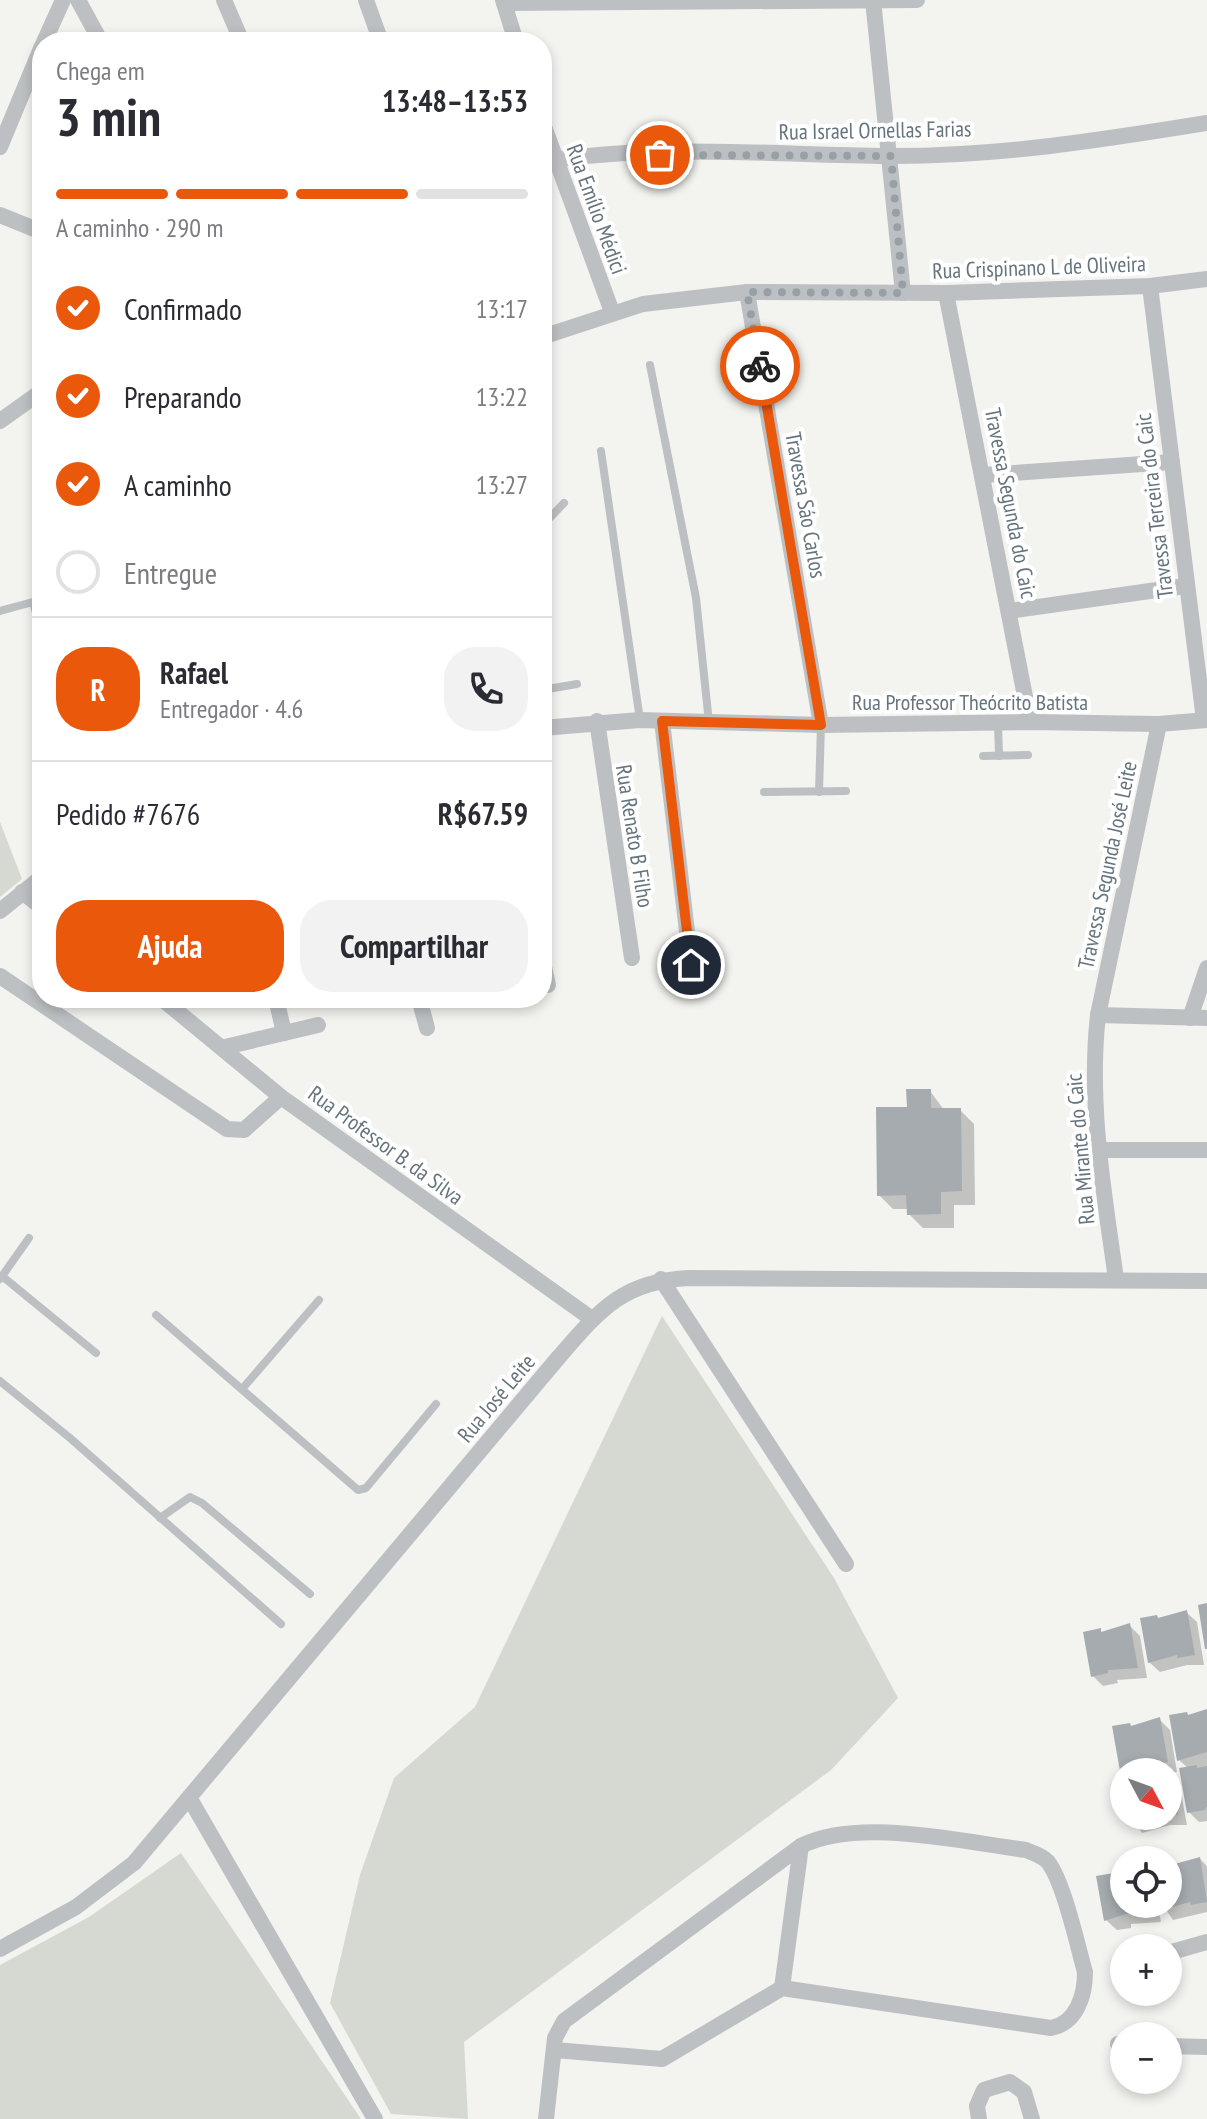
<!DOCTYPE html>
<html lang="pt">
<meta charset="utf-8">
<style>
body{margin:0;font-family:"PT Sans Narrow",sans-serif;background:#f2f2f3;color:#2b2b33;height:100vh;display:flex;flex-direction:column;font-size:30px;white-space:nowrap}
*{box-sizing:border-box;margin:0}
p{font-size:26px;color:#7c7c81}
.icon{flex:none;width:44px;height:44px;fill:none;stroke:currentColor;stroke-width:2;stroke-linecap:round;stroke-linejoin:round}
.map{position:relative;flex:1;overflow:hidden}
.panel{position:absolute;left:32px;top:32px;width:520px;height:976px;display:flex;flex-direction:column;background:#fff;border-radius:32px;box-shadow:0 4px 12px #0003}
.panel>*{flex:none}
.needle{width:52px;rotate:131deg}
.buttons{position:absolute;left:1110px;top:1758px;display:grid;gap:16px}
.buttons a{display:grid;place-items:center;width:72px;height:72px;border-radius:50%;background:#fff;box-shadow:0 4px 12px #0003;font-size:40px}
.pin{position:absolute;display:grid;place-items:center;width:68px;height:68px;color:#fff;margin:-34px;border:4px solid #fff;border-radius:50%;box-shadow:0 2px 8px #0007}
.courier{position:absolute;display:grid;place-items:center;width:80px;height:80px;margin:-40px;border:6px solid #ea580c;border-radius:50%;background:#fff;color:#222;box-shadow:0 2px 10px #0007}
.headline em{font-style:normal;font-weight:700}
.headline div{display:flex;flex-direction:column-reverse}
.headline{display:flex;align-items:center;justify-content:space-between;height:136px;padding:0 24px}
h1{font-size:52px;font-weight:700;line-height:60px}
.bar{display:grid;grid-template-columns:repeat(4,1fr);gap:12px 8px;align-content:center;height:96px;padding:0 24px}
.bar i{height:10px;border-radius:6px;background:#e1e1e2}
.bar .active{background:#ea580c}
.bar p{grid-column:span 4}
.line{display:flex;align-items:center;gap:20px;padding:0 24px;border-top:2px solid #e1e1e2}
.line div{flex:1}
.round{display:grid;place-items:center;flex:none;width:84px;height:84px;border-radius:32px;background:#f2f2f3}
ol{padding:0 24px;list-style:none}
li{display:flex;align-items:center;gap:24px;height:88px}
li p{margin-inline-start:auto}
li .icon{padding:8px;border-radius:50%;background:#ea580c;color:#fff;stroke-width:4}
li:last-child{color:#7c7c81}
li i{width:44px;height:44px;border:4px solid #e1e1e2;border-radius:50%}
.primary-button{display:flex;gap:16px;margin-top:auto;padding:16px 24px}
.primary-button a{flex:1;height:92px;border-radius:32px;background:#ea580c;color:#fff;font-size:32px;font-weight:700;line-height:92px;text-align:center}
.primary-button a+a{background:#f2f2f3;color:#2b2b33}
.map>svg:first-child{display:block}
</style>
<div class="map">
<svg width="1207" height="2119" viewBox="0 0 1207 2119">
<rect width="100%" height="100%" fill="#f3f3f0"/>
<!-- green -->
<g fill="#d5d9d1">
<polygon points="0,822 22,879 0,897"/>
<polygon points="662,1316 834,1578 898,1698 831,1770 464,2042 468,2119 391,2114 330,2003 360,1875 394,1778 475,1707"/>
<polygon points="181,1853 361,2119 0,2119 0,1965 89,1917"/>
</g>
<!-- shadow -->
<g fill="#0003">
<polygon points="930,1091 944,1110 960,1110 974,1124 975,1205 954,1205 954,1228 923,1228 909,1214 909,1209 893,1209 879,1195 909,1109"/>
<polygon points="1186,1612 1197,1622 1204,1665 1187,1665 1160,1672 1149,1662 1159,1620"/>
<polygon points="1129,1625 1140,1636 1147,1678 1117,1680 1118,1683 1103,1686 1093,1676 1100,1631 1102,1633"/>
<polygon points="1207,1712 1207,1821 1199,1822 1189,1812 1188,1768 1179,1760 1189,1717"/>
<polygon points="1159,1719 1170,1730 1177,1772 1170,1773 1179,1782 1187,1825 1170,1825 1142,1833 1131,1816 1168,1816 1168,1772 1122,1770 1132,1727"/>
<polygon points="1200,1859 1207,1866 1207,1912 1173,1920 1162,1904 1168,1904 1168,1865 1173,1867"/>
<polygon points="1124,1875 1124,1904 1158,1904 1161,1922 1131,1924 1131,1928 1117,1930 1106,1920 1116,1877"/>
</g>
<!-- building -->
<g fill="#a5abaf">
<polygon points="906,1089 931,1089 931,1108 961,1108 962,1191 941,1192 941,1214 907,1215 906,1195 877,1196 876,1107 907,1107"/>
<polygon points="1207,1603 1207,1649 1205,1649 1198,1605"/>
<polygon points="1187,1610 1195,1655 1177,1658 1177,1655 1148,1663 1140,1618 1157,1615 1158,1618"/>
<polygon points="1130,1623 1138,1668 1108,1670 1108,1673 1091,1677 1083,1632 1101,1628 1101,1632"/>
<polygon points="1207,1709 1207,1752 1177,1761 1169,1715 1187,1712 1188,1715"/>
<polygon points="1160,1717 1168,1762 1150,1766 1149,1762 1120,1771 1112,1726 1130,1723 1131,1726"/>
<polygon points="1197,1765 1197,1768 1207,1766 1207,1806 1205,1810 1187,1813 1179,1768"/>
<polygon points="1170,1769 1178,1815 1168,1816 1168,1770"/>
<polygon points="1129,1816 1147,1816 1148,1820 1130,1823"/>
<polygon points="1200,1857 1207,1902 1191,1905 1190,1902 1161,1910 1160,1904 1168,1904 1168,1863 1171,1865"/>
<polygon points="1114,1873 1115,1876 1124,1874 1124,1904 1150,1904 1152,1912 1134,1915 1133,1912 1104,1921 1096,1876"/>
</g>
<g fill="none" stroke-linecap="round" stroke-linejoin="round">
<!-- service -->
<g stroke="#bdc0c3" stroke-width="8">
<polyline points="650,365 696,598 709,723"/>
<polyline points="601,451 640,720"/>
<polyline points="542,526 564,503"/>
<polyline points="0,611 33,602 42,634"/>
<polyline points="542,690 577,684"/>
<polyline points="998,723 999,756"/>
<polyline points="983,756 1028,755"/>
<polyline points="764,792 846,791"/>
<polyline points="819,792 821,725"/>
<polyline points="2,1276 96,1353"/>
<polyline points="0,1279 29,1238"/>
<polyline points="156,1315 358,1490 366,1488 436,1404"/>
<polyline points="0,1381 70,1438 281,1624"/>
<polyline points="242,1389 319,1300"/>
<polyline points="160,1518 190,1497 202,1503 310,1594"/>
</g>
<!-- minor -->
<g stroke="#bdc0c3" stroke-width="16">
<polyline points="78,0 101,42"/>
<polyline points="224,0 242,42"/>
<polyline points="366,0 381,42"/>
<polyline points="503,0 516,42"/>
<polyline points="873,0 903,293"/>
<polyline points="504,3 917,0"/>
<polyline points="44,42 63,0"/>
<polyline points="542,121 612,312"/>
<polyline points="0,147 42,46"/>
<path d="M542 162C655 143 774 155 887 156 995 157 1102 140 1207 123"/>
<polyline points="0,215 42,232"/>
<polyline points="1150,286 1204,720"/>
<polyline points="747,292 821,725"/>
<polyline points="946,293 1030,722"/>
<polyline points="542,337 643,304 747,292 946,293 1150,286 1207,279"/>
<polyline points="0,421 42,391"/>
<polyline points="984,475 1172,462"/>
<polyline points="1009,611 1185,586"/>
<polyline points="597,721 632,958"/>
<polyline points="662,721 691,965"/>
<polyline points="542,728 640,720 821,725 1030,722 1159,724 1207,720"/>
<polyline points="22,892 42,907"/>
<polyline points="0,911 42,877"/>
<polyline points="542,958 548,985"/>
<polyline points="0,976 227,1129 244,1130 281,1097"/>
<polyline points="161,998 281,1097 592,1319"/>
<polyline points="276,998 284,1033"/>
<polyline points="419,998 427,1028"/>
<polyline points="1098,1015 1207,1018"/>
<polyline points="1190,1018 1207,968"/>
<polyline points="225,1047 318,1025"/>
<polyline points="1099,1150 1207,1150"/>
<polyline points="661,1279 846,1564"/>
<path d="M1116 1279C1104 1192 1088 1104 1098 1015L1159 724"/>
<polyline points="190,1799 375,2119"/>
<path d="M0 1949 76 1907 134 1863 558 1358C599 1311 622 1281 689 1278L1207 1281"/>
<polyline points="1168,1953 1207,1942"/>
<polyline points="782,1988 801,1846"/>
<polyline points="1118,2044 1124,2044"/>
<polyline points="1168,2046 1207,2047"/>
<path d="M546 2119 555 2038 564 2021 801 1846C860 1817 961 1842 1026 1850 1033 1853 1042 1855 1048 1862 1064 1883 1077 1944 1085 1972 1085 1995 1077 2023 1051 2028L782 1988 662 2059 555 2050"/>
<polyline points="979,2119 977,2106 984,2090 1010,2082 1024,2092 1032,2119"/>
</g>
</g>
<g fill="none" stroke-linecap="round" stroke-linejoin="round">
<!-- done -->
<polyline stroke="#97a0a5" stroke-width="8" stroke-dasharray="0 14.4" points="660,155 891,156 903,293 747,292 760,366"/>
<!-- route -->
<polyline stroke="#ea580c" stroke-width="10" points="691,965 662,721 821,725 760,366"/>
</g>
<g text-anchor="middle" dominant-baseline="central" stroke-width="8" stroke-linejoin="round" paint-order="stroke">
<!-- street labels -->
<g font-size="22" fill="#66747d" stroke="#fff">
<text transform="translate(875 130) rotate(-1)">Rua Israel Ornellas Farias</text>
<text transform="translate(597 209) rotate(70)">Rua Emílio Médici</text>
<text transform="translate(1039 267) rotate(-2)">Rua Crispinano L de Oliveira</text>
<text transform="translate(1011 503) rotate(79)">Travessa Segunda do Caic</text>
<text transform="translate(806 505) rotate(80)">Travessa Sáo Carlos</text>
<text transform="translate(1154 506) rotate(-97)">Travessa Terceira do Caic</text>
<text x="970" y="702">Rua Professor Theócrito Batista</text>
<text transform="translate(635 836) rotate(81)">Rua Renato B Filho</text>
<text transform="translate(1107 865) rotate(-78)">Travessa Segunda José Leite</text>
<text transform="translate(386 1145) rotate(36)">Rua Professor B. da Silva</text>
<text transform="translate(1080 1149) rotate(-95)">Rua Mirante do Caic</text>
<text transform="translate(496 1398) rotate(-50)">Rua José Leite</text>
</g>
</g>
</svg>
<div class="buttons">
<a><svg class="needle" viewBox="-14 -14 28 28"><path d="M0-13l5 13h-10z" fill="#e53935"/><path d="M0 13l5-13h-10z" fill="#7c7c81"/></svg></a>
<a><svg class="icon" aria-label="locate" viewBox="0 0 24 24"><circle cx="12" cy="12" r="6"/><path d="M12 2v4M12 18v4M2 12h4M18 12h4"/></svg></a>
<a>+</a>
<a>−</a>
</div>
<div class="pin" style="left:660px;top:155px;background:#ea580c"><svg class="icon" aria-label="bag" viewBox="0 0 24 24"><path d="M5 8h14l-1 12H6zM9 8a3 3 0 0 1 6 0"/></svg></div>
<div class="pin" style="left:691px;top:965px;background:#1f2937"><svg class="icon" aria-label="home" viewBox="0 0 24 24"><path d="M3 11l9-7 9 7M6 9v11h12V9"/></svg></div>
<div class="courier" style="left:760px;top:366px"><svg class="icon" aria-label="bike" viewBox="0 0 24 24"><circle cx="6" cy="16" r="4"/><circle cx="18" cy="16" r="4"/><path d="M6 16l4-8h5l3 8M10 8l3 8H6M13 5h3"/></svg></div>
<section class="panel">
<div class="headline"><div><h1>3 min</h1><p>Chega em</p></div><em>13:48–13:53</em></div>
<div class="bar"><i class="active"></i><i class="active"></i><i class="active"></i><i></i><p>A caminho · 290 m</p></div>
<ol>
<li><svg class="icon" aria-label="check" viewBox="0 0 24 24"><path d="M5 12l5 5 9-10"/></svg>Confirmado<p>13:17</p></li>
<li><svg class="icon" aria-label="check" viewBox="0 0 24 24"><path d="M5 12l5 5 9-10"/></svg>Preparando<p>13:22</p></li>
<li><svg class="icon" aria-label="check" viewBox="0 0 24 24"><path d="M5 12l5 5 9-10"/></svg>A caminho<p>13:27</p></li>
<li><i></i>Entregue</li>
</ol>
<div class="line" style="height:144px"><b class="round" style="background:#ea580c;color:#fff">R</b><div><b>Rafael</b><p>Entregador · 4.6</p></div><a class="round"><svg class="icon" aria-label="phone" viewBox="0 0 24 24"><path d="M5 4h4l2 5-3 2q2 4 5 5l2-3 5 2v4C11 20 4 13 5 4z"/></svg></a></div>
<div class="line" style="height:104px"><div>Pedido #7676</div><b>R$67.59</b></div>
<div class="primary-button"><a>Ajuda</a><a>Compartilhar</a></div>
</section>
</div>
